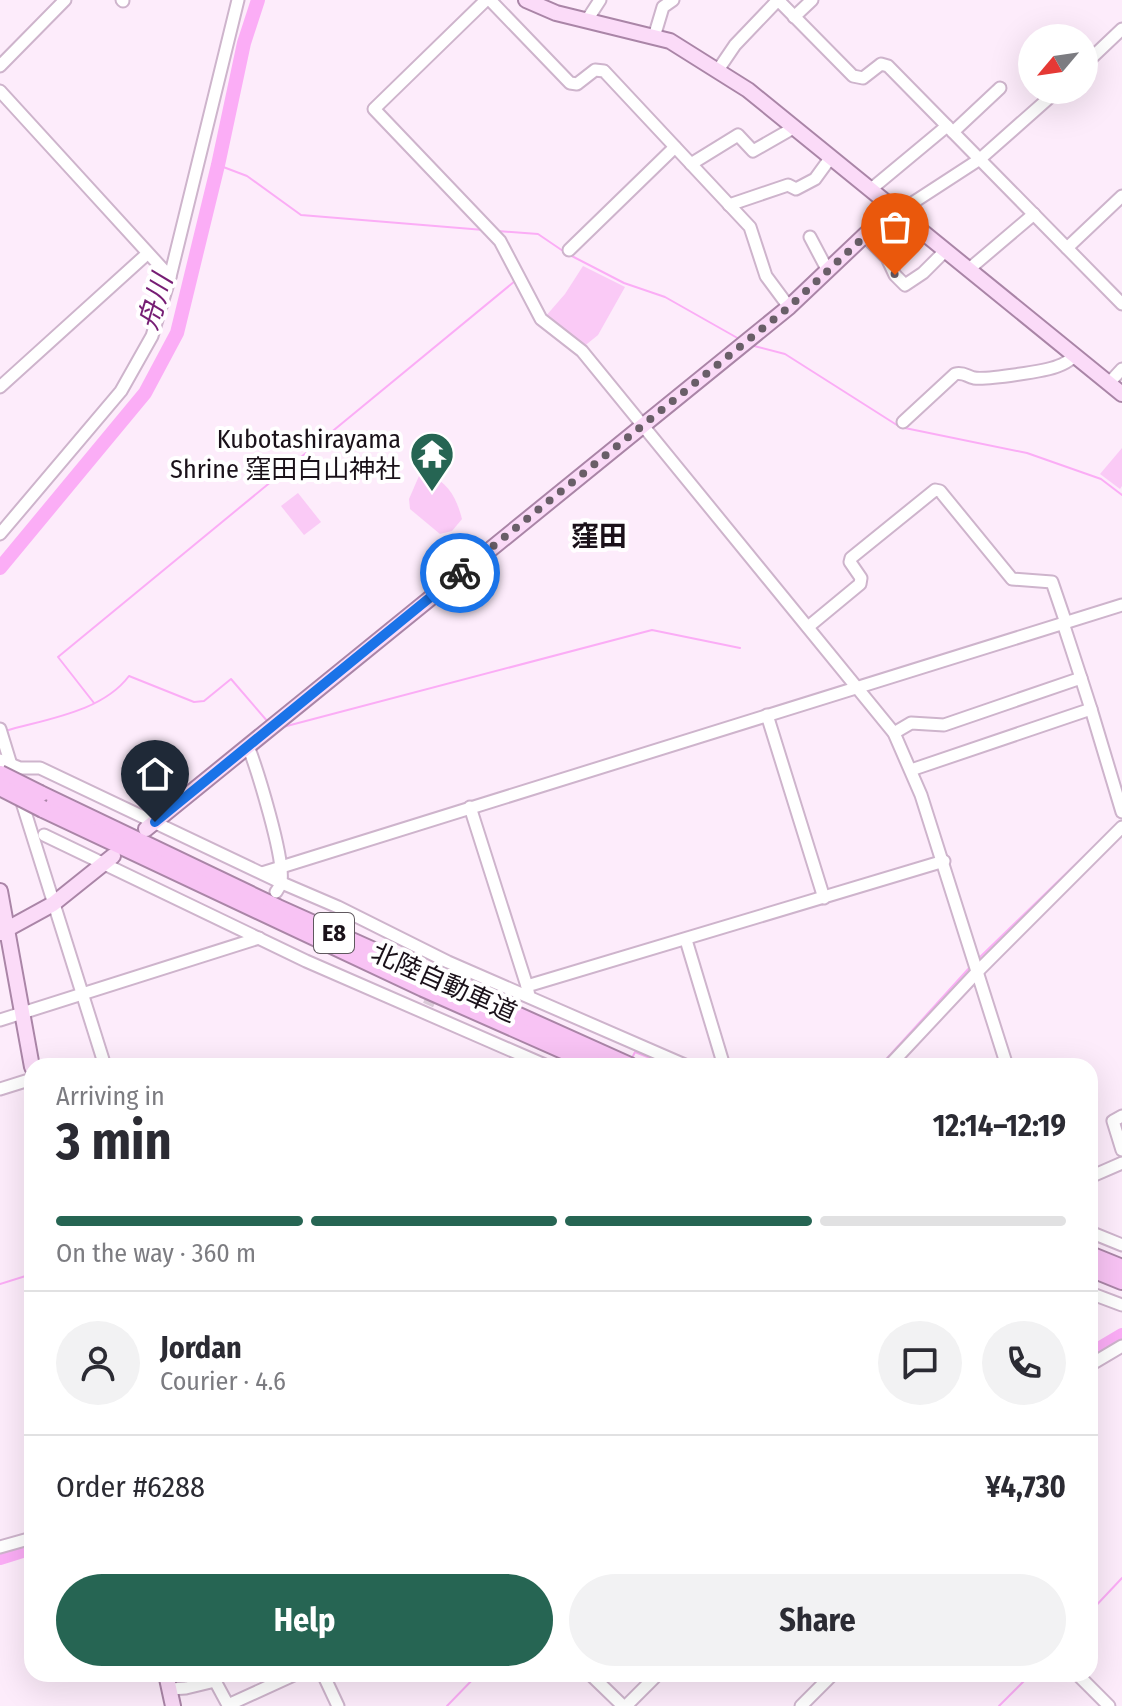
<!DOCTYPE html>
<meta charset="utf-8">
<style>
body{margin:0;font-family:"Fira Sans Condensed","Noto Sans JP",sans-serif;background:#f2f2f3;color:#2b2b33;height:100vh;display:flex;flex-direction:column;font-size:30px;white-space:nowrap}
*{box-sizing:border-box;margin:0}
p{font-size:26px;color:#7c7c81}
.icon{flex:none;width:44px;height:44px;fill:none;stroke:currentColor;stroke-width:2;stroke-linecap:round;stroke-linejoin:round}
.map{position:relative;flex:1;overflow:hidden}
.sheet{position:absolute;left:24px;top:1058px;width:1074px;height:624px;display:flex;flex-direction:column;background:#fff;border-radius:24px;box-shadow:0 8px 32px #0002}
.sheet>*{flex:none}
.needle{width:52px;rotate:241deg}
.fabs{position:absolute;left:1018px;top:24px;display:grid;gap:16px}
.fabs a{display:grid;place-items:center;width:80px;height:80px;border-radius:50%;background:#fff;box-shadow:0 8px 32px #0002;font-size:40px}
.pin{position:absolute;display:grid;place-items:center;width:68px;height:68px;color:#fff;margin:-82px -34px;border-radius:50% 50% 50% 0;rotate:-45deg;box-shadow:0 0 8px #0007}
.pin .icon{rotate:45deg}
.courier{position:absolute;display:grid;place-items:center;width:80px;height:80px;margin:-40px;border:6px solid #1a73e8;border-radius:50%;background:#fff;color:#222;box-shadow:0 2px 10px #0007}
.summary em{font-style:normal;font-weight:700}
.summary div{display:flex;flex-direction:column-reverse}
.summary{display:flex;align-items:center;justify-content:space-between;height:136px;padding:0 32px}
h1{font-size:52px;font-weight:700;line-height:60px}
.bar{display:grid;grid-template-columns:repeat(4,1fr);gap:12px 8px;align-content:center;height:96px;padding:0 32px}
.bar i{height:10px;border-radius:6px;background:#e1e1e2}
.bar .current{background:#266553}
.bar p{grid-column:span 4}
.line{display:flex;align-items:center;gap:20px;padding:0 32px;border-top:2px solid #e1e1e2}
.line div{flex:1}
.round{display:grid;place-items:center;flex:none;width:84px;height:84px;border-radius:42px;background:#f2f2f3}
.primary-button{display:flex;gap:16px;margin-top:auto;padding:16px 32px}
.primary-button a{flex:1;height:92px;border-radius:48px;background:#266553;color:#fff;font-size:32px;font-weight:700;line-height:92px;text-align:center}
.primary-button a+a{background:#f2f2f3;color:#2b2b33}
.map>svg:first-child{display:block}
</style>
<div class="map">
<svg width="1122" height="1706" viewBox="0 0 1122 1706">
<rect width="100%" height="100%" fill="#fdecfb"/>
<!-- green -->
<g fill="#facaf6">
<polygon points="583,266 625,287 598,335 582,348 545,317 565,294"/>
<polygon points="1122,448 1122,486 1120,489 1100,474"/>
<path d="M428 474C448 482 457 499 462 519L452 531 440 534 410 509 409 499 419 476Z"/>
<polygon points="298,493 321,522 304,535 281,506"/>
</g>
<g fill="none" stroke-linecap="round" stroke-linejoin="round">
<!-- stream -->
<g stroke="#fbadf6" stroke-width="2">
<polyline points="218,165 247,176 301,215 484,230"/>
<polyline points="498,231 538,234 563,251"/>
<polyline points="568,254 624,283 665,297 741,340"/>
<polyline points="754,346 785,354 900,427 1027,453 1101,479 1122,495"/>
<polyline points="94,703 58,657 515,281"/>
<polyline points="283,727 652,630 740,648"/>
<path d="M5 731C46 719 102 712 129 676L194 702 204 701 231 679 268 722"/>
<polyline points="978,959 1114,827"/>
<polyline points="631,1060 635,1052 670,1066"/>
<polyline points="880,1066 971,966"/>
<polyline points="0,1284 32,1274"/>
<polyline points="1090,1612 1122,1578"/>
<polyline points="447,1706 478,1674"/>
<polyline points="999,1706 1031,1674"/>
</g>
<!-- river -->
<g stroke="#fbadf6" stroke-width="14">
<polyline points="0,568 145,393 177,333 218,165 244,43 258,0"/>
<polyline points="1090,1354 1122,1335"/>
<polyline points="0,1558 32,1548"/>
</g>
<!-- minor-tunnel -->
<polyline stroke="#dbcbd9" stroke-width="11" stroke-dasharray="11 5.5" stroke-linecap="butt" points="428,1005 445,969"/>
<!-- minor casing -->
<g stroke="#ceb4cc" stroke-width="15">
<g id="minor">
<polyline points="122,0 123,1"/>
<polyline points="486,0 374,109 500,241 541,319 582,351 894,733 921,795 1007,1066"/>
<polyline points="490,0 570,83 577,84 595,70 604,71 750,227 766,276 789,307"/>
<polyline points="794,17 812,0"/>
<polyline points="587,20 600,0"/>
<polyline points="654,37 663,7 673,0"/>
<polyline points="1084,65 1122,29"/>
<polyline points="0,66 65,0"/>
<polyline points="718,70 735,45 778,0 853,76 863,78 881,64 888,66 1122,304"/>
<polyline points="0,91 170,277"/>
<polyline points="953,132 1000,88"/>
<polyline points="691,164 738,135 753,151 795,127"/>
<polyline points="870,190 947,126"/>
<polyline points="729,205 788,185 796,189 815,179 831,157"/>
<polyline points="897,213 980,159 1058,90"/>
<polyline points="865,236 887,258 895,275 905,285 923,273 945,251"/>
<polyline points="810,237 828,271"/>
<polyline points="1067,248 1122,196"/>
<polyline points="569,250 675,147"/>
<polyline points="968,270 1034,214"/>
<polyline points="1109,383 1122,369"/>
<polyline points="0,387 147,254"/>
<path d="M903 422 955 374C964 372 966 376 974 378 986 380 1047 371 1058 366 1064 364 1070 360 1075 356"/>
<polyline points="0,534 121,391 152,336 170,277 238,0"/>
<polyline points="808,627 860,584 861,578 850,562 851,558 935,490 940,491 1012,579 1052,582 1066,623"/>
<polyline points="1091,709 1122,812"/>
<polyline points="767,715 824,898"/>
<polyline points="0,729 12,768"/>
<polyline points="894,733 911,723 944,725 1081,678 1063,623"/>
<path d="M248 746C257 769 285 859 281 881 281 885 278 889 276 892"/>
<polyline points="0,760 20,768 40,768 282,883 338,907 448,962 687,1066"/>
<polyline points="911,770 1091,709 1081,678"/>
<polyline points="20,796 105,1066"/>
<polyline points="470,807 527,986"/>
<polyline points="44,835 306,961 547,1066"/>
<polyline points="262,873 1122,605"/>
<polyline points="686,940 724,1066"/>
<polyline points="529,996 527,986 944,861"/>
<polyline points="0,1020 259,938"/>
<polyline points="889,1066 978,971 1122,827"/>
<polyline points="0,1089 32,1079"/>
<polyline points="1122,1116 1113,1121 1122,1150"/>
<polyline points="1090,1177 1122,1163"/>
<polyline points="1090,1232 1122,1245"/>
<polyline points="1090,1293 1122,1305"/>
<polyline points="1090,1365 1122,1346"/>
<polyline points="0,1547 32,1538"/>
<polyline points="323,1674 338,1706"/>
<polyline points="590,1674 623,1706"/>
<polyline points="1077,1674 1109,1706"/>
<polyline points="170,1689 186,1688 215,1681 228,1705 296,1674"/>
<polyline points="626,1706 658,1674"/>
<polyline points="801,1706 833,1674"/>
</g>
</g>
<!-- major casing -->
<g stroke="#aa85a7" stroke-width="18">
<g id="major">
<polyline points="526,0 556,13 670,41 748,90 1122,394"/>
<polyline points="146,829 789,307 886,215 897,213"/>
<polyline points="0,891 32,1067"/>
<polyline points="0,933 53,904 113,856"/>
<polyline points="166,1674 173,1706"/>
</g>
</g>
<!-- highway casing -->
<g stroke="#aa85a7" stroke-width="20">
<g id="highway">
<polyline points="40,794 278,908 630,1066"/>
<polyline points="43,809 423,988 599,1066"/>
<polyline points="1090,1255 1122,1268"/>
<polyline points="1090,1268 1122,1281"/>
</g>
</g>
<!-- minor -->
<use href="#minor" stroke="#fff" stroke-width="11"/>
<!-- major -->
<use href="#major" stroke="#fbdbf8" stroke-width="14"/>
<!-- highway -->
<use href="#highway" stroke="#f8c3f4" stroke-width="16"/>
<!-- highway-bridge casing -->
<g stroke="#aa85a7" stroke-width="20" stroke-linecap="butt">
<g id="highway-bridge">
<polyline points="0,774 40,794"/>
<polyline points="0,787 43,809"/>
</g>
</g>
<!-- highway-bridge -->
<use href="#highway-bridge" stroke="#f8c3f4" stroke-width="16"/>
</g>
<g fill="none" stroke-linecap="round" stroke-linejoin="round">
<!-- done -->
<polyline stroke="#695e68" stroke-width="8" stroke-dasharray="0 14.4" points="460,573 789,307 865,236 887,258 895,275"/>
<!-- route -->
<polyline stroke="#1a73e8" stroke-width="10" points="155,822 460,573"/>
</g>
<!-- icons -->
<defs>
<g id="temple-pin" transform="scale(2.3)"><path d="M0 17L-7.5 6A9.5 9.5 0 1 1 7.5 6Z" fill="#266553" stroke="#fff"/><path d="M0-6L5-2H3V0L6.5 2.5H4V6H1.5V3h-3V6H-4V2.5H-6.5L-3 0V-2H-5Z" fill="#fff"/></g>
</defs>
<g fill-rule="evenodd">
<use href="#temple-pin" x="432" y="454"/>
</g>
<g text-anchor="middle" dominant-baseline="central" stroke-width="8" stroke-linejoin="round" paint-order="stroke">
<!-- shield labels -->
<rect fill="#fff" stroke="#5f585e" stroke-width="2" x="314" y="913" width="40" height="40" rx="6"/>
<g font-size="24" font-weight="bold" fill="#1a1119">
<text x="334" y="933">E8</text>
</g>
<!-- poi labels -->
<g font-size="26" fill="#1a1119" stroke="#fff" text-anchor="end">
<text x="401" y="439">Kubotashirayama<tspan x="401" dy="30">Shrine 窪田白山神社</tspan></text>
</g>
<!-- street labels -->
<g font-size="26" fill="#1a1119" stroke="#fff">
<text transform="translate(444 983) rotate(24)">北陸自動車道</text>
</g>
<!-- water labels -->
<g font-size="28" font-style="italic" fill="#761d74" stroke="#fff">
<text transform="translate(155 302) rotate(-73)">舟川</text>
</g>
<!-- neighbourhood labels -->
<g font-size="28" font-weight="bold" fill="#1a1119" stroke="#fff">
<text x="599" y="536">窪田</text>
</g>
</g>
</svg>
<div class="fabs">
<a><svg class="needle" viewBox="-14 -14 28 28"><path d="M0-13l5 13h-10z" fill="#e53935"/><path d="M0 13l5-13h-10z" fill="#7c7c81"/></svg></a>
</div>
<div class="pin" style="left:895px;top:275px;background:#ea580c"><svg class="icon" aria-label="bag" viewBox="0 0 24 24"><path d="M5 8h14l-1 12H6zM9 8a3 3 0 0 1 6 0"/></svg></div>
<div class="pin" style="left:155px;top:822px;background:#1f2937"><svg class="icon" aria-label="home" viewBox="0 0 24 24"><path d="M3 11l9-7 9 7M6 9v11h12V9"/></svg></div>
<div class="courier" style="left:460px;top:573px"><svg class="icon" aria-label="bike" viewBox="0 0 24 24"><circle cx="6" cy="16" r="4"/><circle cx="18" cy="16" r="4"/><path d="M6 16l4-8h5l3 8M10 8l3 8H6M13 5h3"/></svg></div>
<section class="sheet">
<div class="summary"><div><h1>3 min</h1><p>Arriving in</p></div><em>12:14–12:19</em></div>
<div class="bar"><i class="current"></i><i class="current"></i><i class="current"></i><i></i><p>On the way · 360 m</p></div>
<div class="line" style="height:144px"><a class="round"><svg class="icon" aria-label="person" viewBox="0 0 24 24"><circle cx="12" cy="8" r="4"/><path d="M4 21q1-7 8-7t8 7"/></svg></a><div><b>Jordan</b><p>Courier · 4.6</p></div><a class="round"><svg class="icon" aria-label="chat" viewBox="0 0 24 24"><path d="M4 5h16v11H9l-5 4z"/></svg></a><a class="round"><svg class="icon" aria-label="phone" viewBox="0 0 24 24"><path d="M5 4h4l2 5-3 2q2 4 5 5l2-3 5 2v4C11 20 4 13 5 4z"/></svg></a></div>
<div class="line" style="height:104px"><div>Order #6288</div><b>¥4,730</b></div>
<div class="primary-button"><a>Help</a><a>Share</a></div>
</section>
</div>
